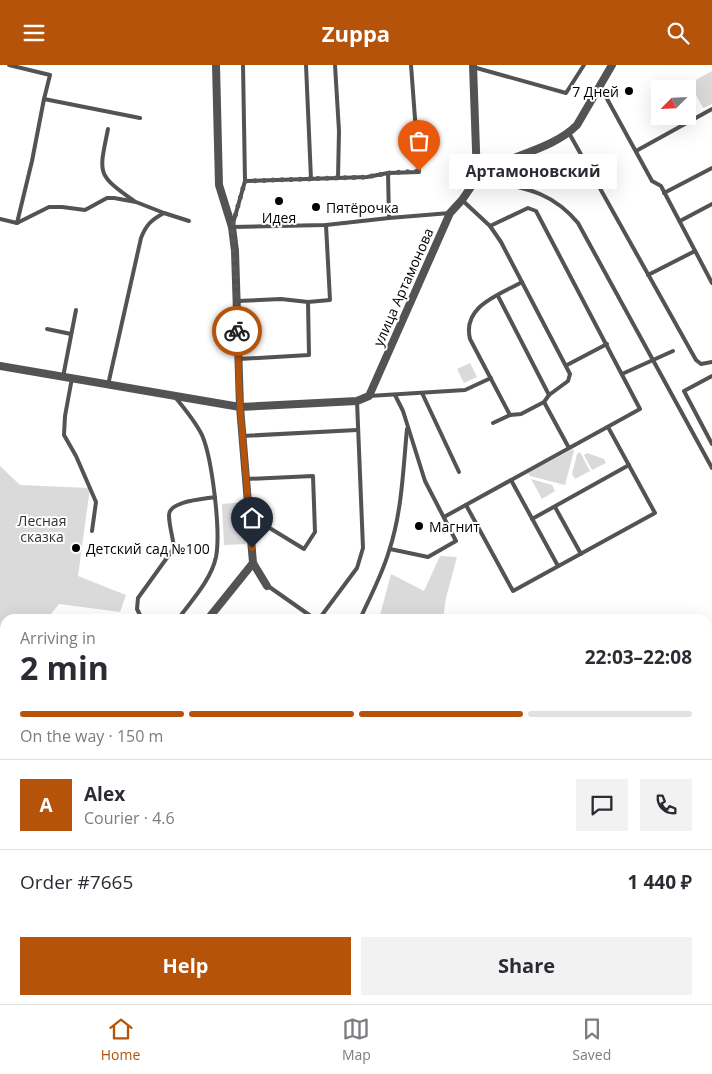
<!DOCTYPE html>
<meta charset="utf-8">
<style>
body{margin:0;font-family:"Open Sans",sans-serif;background:#f2f2f3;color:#2b2b33;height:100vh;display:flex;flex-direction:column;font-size:19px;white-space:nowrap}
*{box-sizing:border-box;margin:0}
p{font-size:16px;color:#7c7c81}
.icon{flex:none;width:28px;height:28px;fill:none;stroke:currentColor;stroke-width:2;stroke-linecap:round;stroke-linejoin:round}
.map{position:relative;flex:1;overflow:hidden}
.details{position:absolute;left:0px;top:549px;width:712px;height:391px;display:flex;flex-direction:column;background:#fff;border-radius:15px 15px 0 0;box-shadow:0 5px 20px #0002}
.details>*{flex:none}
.needle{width:32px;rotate:246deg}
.tools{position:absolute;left:651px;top:15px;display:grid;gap:10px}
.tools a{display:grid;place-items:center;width:45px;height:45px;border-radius:0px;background:#fff;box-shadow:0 5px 20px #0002;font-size:25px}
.pin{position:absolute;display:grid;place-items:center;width:42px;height:42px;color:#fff;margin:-51px -21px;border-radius:50% 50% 50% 0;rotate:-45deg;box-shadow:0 0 5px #0007}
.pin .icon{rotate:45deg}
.courier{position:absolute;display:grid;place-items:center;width:50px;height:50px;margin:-25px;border:4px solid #b45309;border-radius:50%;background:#fff;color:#222;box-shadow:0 1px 6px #0007}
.bubble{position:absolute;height:35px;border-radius:0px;background:#fff;box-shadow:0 5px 20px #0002;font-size:16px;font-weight:700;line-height:35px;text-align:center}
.head em{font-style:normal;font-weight:700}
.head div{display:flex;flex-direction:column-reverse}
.head{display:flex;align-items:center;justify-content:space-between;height:85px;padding:0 20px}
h1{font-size:32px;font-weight:700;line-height:38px}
.bar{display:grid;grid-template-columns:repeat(4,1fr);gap:8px 5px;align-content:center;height:60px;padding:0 20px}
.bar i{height:6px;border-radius:4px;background:#e1e1e2}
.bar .selected{background:#b45309}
.bar p{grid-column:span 4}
.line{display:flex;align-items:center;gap:12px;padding:0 20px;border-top:1px solid #e1e1e2}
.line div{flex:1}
.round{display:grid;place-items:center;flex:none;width:52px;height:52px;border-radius:0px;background:#f2f2f3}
.button{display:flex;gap:10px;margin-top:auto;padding:10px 20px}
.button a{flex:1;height:58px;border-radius:0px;background:#b45309;color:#fff;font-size:20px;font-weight:700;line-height:58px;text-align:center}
.button a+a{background:#f2f2f3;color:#2b2b33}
header{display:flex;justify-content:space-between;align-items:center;height:65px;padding:0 20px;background:#b45309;color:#fff;font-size:22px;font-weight:700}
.tab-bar{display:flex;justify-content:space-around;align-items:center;height:70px;border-top:1px solid #e1e1e2;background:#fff;font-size:14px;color:#7c7c81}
.tab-bar a{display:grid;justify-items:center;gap:2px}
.tab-bar .selected{color:#b45309}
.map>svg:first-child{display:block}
</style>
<header><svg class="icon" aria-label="menu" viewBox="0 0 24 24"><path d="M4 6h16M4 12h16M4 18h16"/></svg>Zuppa<svg class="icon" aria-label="search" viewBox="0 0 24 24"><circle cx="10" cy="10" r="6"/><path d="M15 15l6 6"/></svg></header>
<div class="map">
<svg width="712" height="939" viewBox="0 0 712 939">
<rect width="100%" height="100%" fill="#fff"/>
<!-- green -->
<g fill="#dadada">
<polygon points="712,6 712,39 703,43 690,18"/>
<polygon points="470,298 477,312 464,318 457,304"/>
<polygon points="573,384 574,386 565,420 530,411 528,408"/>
<polygon points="580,387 590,406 575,414 572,409 577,389"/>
<polygon points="587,388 604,394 606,398 592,405 584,390"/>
<polygon points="0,401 20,420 90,423 78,511 126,530 120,547 59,539 47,554 5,554 5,578 0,575"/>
<polygon points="531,414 552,420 555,426 542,434"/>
<polygon points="244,437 246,479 224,480 222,439"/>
<polygon points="440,491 457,492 446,533 443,554 379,554 391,509 424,526"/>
<polygon points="102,935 199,935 196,939 183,939 181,937 178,939 99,939"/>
</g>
<!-- water -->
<polygon fill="#a1a1a1" points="712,728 712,939 196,939 199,935 708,935 708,730"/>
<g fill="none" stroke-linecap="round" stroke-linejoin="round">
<!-- service -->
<g stroke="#535353" stroke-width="4">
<polyline points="9,0 50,10 44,34 140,53"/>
<polyline points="243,0 245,116 232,162 326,160 389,153"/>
<polyline points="306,0 311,114"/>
<polyline points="335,0 339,66 338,113"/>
<polyline points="473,2 566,28 584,0"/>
<polyline points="600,21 652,116 661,121 712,218"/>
<path d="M108 64C99 109 96 109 134 136"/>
<polyline points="569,68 696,295 701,299 712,297"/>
<polyline points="636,86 712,44"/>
<polyline points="388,108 389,153 450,148"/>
<path d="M478 113C519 123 549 123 578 158L712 403"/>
<polyline points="245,116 367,112 388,108 419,107 411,0"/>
<polyline points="664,128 712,103"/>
<polyline points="462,135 490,161 501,177 570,309 568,316 549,330 544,337 521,349 510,350 493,358"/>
<polyline points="0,154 17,158 32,96 44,34"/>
<polyline points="680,156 712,139"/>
<polyline points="17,158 49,142 62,142 85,145 107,133 114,133 136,137 164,148 189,156"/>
<polyline points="648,210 695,186"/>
<polyline points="498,231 549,330"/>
<polyline points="237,236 281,234 308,237"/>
<polyline points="47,264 71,269"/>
<polyline points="239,294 309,290 308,237 330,235 326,160"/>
<polyline points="567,300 607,279"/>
<polyline points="622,309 673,286"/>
<polyline points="712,311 684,326 712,379"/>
<polyline points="63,312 76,245"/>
<polyline points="72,313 65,351 64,370 76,391 96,437 92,466"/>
<path d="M108 320 141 173C146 160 151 155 164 148"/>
<polyline points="422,328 459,407"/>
<polyline points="369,331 465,325 491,313"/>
<path d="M175 332C185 344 195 356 202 370 212 393 221 466 216 492 211 515 192 535 178 554"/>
<polyline points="544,337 569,383"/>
<path d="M510 350 470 274C462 241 499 230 522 217"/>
<polyline points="242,371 357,365"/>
<polyline points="246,414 313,411 315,467 304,484 268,462 250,454"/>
<polyline points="511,415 558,501"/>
<polyline points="466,440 513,526 655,448 608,362"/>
<polyline points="555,442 581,489"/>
<polyline points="444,452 640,344 536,146 528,143 490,161"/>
<polyline points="532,454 629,400"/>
<polyline points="390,484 428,492 456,476 425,416 403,346 395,330"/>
<polyline points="268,521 315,554"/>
<path d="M142 554 137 544 138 533 174 483C173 472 169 461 169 450 169 436 204 434 215 432"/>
<polyline points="319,554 357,503 363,483 357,336"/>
<path d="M360 554C370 532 382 510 389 486 402 447 403 405 407 364"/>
<polyline points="0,634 5,637"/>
<polyline points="0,682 5,675"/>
<polyline points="0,733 5,726"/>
<polyline points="0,874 5,873"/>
<polyline points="0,936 4,939"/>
<polyline points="54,939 57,935"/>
</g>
<!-- minor -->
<g stroke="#535353" stroke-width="8">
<path d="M477 113C483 109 490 104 497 100 523 88 556 81 577 60L612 0"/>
<polyline points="0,301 240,342 357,336 369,331 450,148 462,135 477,113 473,0"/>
<polyline points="253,498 267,521"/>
<polyline points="208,554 253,498 240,342 235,186 232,162 219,120 216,0"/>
<polyline points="0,741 5,745"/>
<polyline points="0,819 5,812"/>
</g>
</g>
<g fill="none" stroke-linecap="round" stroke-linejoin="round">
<!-- done -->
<polyline stroke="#595959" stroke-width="5" stroke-dasharray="0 9" points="237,266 236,218 232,162 245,116 367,112 388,108 419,106"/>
<!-- route -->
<polyline stroke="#b45309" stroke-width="6" points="237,266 240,342 252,483"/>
</g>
<!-- markers -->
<g fill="#000" stroke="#fff" stroke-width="2">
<circle cx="629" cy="26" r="5"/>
<circle cx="279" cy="136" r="5"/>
<circle cx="316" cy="142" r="5"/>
<circle cx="419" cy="461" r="5"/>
<circle cx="76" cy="483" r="5"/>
</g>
<g text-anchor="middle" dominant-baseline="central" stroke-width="4" stroke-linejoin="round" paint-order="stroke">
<!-- poi labels -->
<g font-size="14" fill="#000" stroke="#fff" text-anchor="start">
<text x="619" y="26" text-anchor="end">7 Дней</text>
<text x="326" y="142">Пятёрочка</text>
<text x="279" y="152" text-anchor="middle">Идея</text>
<text x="429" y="461">Магнит</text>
<text x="86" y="483">Детский сад №100</text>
</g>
<!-- street labels -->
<g font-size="14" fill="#000" stroke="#fff">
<text transform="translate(403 222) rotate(-66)">улица Артамонова</text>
</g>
<!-- park labels -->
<g font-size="14" fill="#313131" stroke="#fff">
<text x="42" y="455">Лесная<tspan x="42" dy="16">сказка</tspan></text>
</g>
</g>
</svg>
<div class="tools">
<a><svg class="needle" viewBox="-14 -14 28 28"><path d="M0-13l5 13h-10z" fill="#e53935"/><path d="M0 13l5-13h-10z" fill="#7c7c81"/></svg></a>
</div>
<div class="pin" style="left:419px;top:106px;background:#ea580c"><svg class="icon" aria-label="bag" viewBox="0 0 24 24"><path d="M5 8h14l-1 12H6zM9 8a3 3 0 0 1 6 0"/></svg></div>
<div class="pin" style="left:252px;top:483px;background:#1f2937"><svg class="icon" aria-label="home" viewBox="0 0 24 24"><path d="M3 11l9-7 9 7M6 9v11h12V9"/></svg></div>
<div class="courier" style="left:237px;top:266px"><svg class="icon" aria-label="bike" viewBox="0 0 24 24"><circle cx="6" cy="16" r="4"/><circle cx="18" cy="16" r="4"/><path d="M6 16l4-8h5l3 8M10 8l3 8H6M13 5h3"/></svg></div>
<div class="bubble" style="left:449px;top:89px;width:168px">Артамоновский</div>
<section class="details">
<div class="head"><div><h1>2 min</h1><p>Arriving in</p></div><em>22:03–22:08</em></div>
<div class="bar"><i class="selected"></i><i class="selected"></i><i class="selected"></i><i></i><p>On the way · 150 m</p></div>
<div class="line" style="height:90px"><b class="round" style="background:#b45309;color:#fff">A</b><div><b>Alex</b><p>Courier · 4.6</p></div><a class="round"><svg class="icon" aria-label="chat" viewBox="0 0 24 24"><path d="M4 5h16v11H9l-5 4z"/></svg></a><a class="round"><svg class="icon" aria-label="phone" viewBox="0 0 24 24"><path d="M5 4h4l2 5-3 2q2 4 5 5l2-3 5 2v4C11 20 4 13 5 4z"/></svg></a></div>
<div class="line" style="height:65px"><div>Order #7665</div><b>1 440 ₽</b></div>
<div class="button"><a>Help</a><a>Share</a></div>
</section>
</div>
<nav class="tab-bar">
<a class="selected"><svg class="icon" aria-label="home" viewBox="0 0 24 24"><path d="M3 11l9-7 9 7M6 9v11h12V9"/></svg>Home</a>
<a><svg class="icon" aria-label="map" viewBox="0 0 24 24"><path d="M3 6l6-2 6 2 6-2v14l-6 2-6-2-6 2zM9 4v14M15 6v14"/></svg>Map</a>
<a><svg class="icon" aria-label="saved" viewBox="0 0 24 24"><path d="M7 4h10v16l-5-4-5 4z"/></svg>Saved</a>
</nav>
